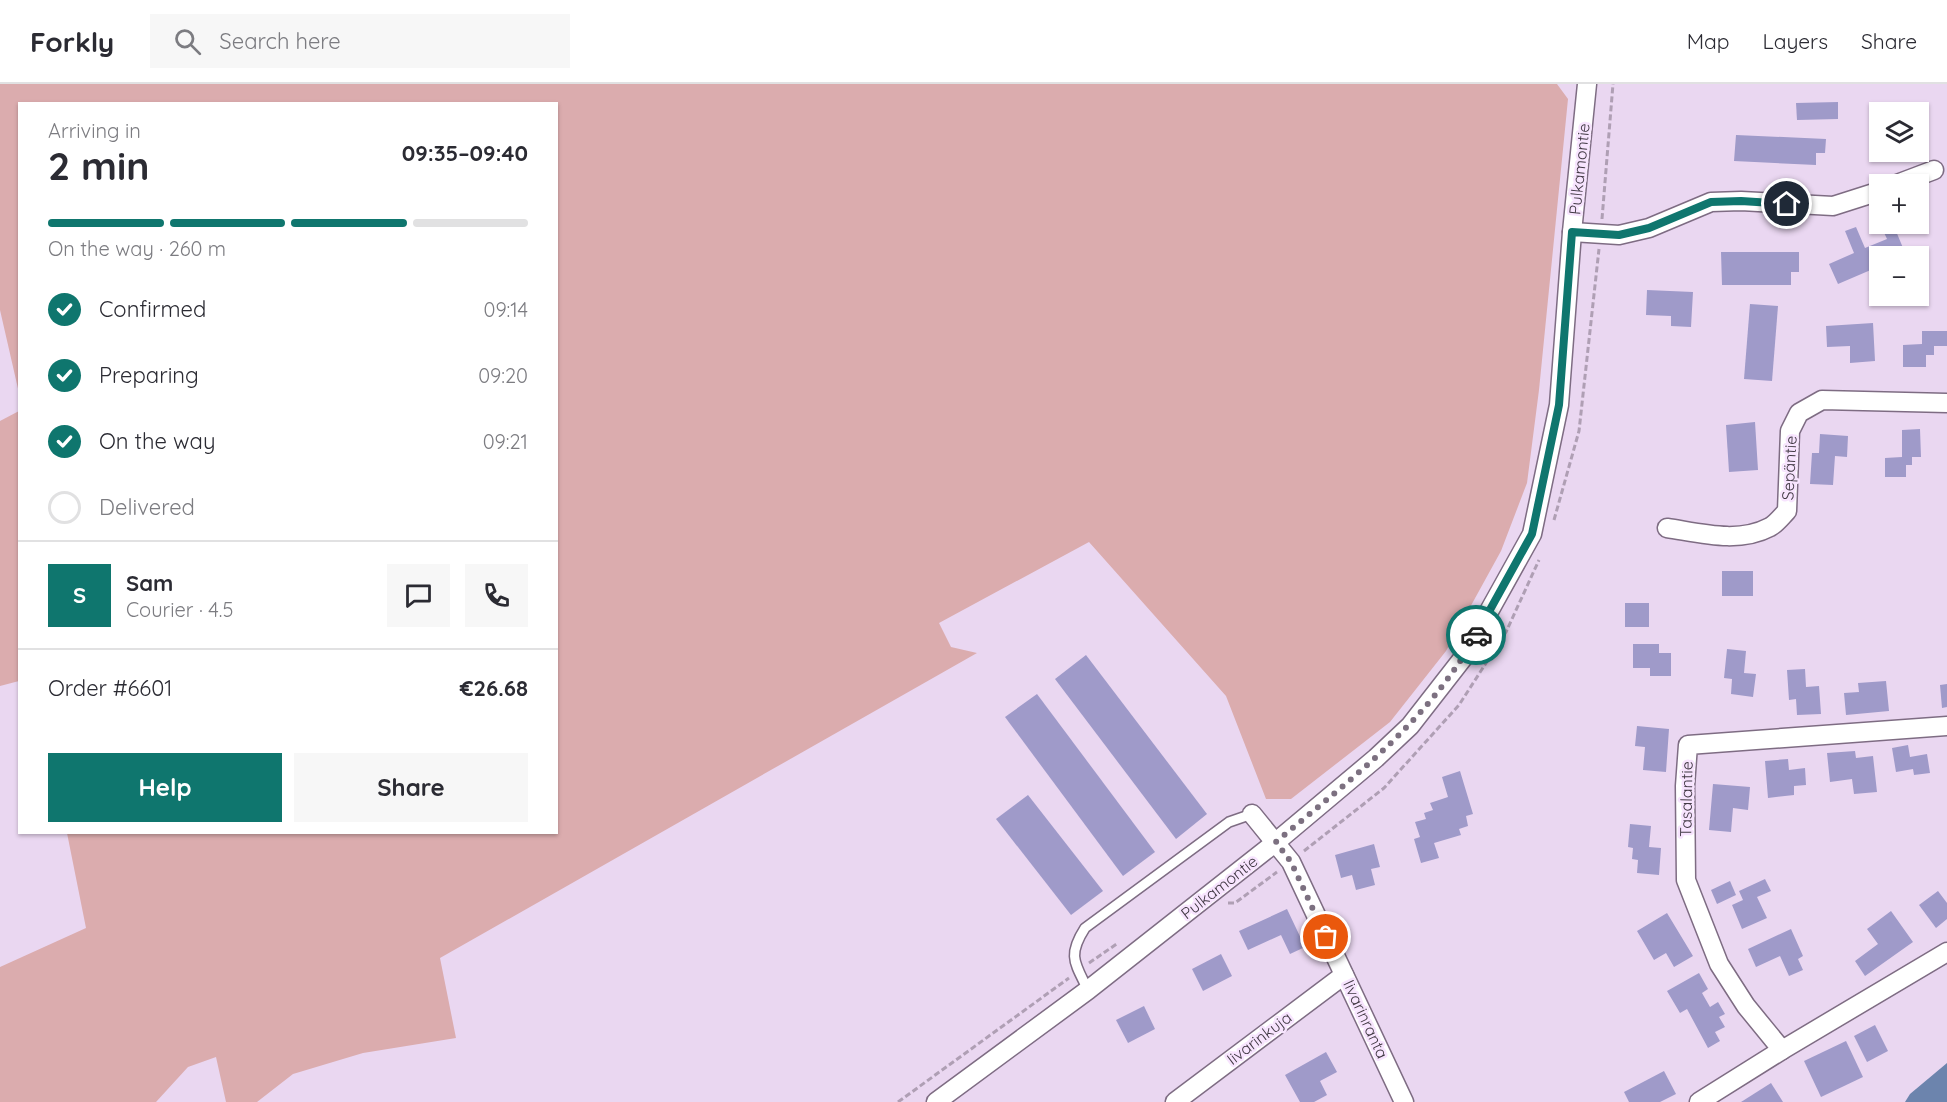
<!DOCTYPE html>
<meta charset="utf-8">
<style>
body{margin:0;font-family:Quicksand,sans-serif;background:#f7f7f7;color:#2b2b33;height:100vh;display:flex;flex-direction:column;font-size:22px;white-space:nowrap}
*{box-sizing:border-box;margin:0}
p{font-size:20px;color:#7c7c81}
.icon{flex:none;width:33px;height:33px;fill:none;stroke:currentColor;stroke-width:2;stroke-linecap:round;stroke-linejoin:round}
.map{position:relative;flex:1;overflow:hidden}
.panel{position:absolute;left:18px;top:18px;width:540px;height:732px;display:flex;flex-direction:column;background:#fff;border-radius:0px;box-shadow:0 2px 4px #0004}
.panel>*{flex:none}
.buttons{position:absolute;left:1869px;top:18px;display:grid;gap:12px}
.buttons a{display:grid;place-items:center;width:60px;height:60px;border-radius:0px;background:#fff;box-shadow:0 2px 4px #0004;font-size:30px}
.pin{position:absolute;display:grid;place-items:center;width:51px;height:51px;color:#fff;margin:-26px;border:3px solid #fff;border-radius:50%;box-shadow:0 2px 6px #0007}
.courier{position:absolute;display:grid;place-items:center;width:60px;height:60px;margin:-30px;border:4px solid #0f766e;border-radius:50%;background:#fff;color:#222;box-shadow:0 2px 8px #0007}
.summary em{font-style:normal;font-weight:700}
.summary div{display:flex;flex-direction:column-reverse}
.summary{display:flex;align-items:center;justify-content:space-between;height:102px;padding:0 30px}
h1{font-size:39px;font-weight:700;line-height:45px}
.bar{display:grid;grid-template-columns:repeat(4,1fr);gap:9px 6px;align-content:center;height:72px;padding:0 30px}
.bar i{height:8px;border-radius:4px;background:#e1e1e2}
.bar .selected{background:#0f766e}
.bar p{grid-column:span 4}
.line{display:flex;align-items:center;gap:15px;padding:0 30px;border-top:2px solid #e1e1e2}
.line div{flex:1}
.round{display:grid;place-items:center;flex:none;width:63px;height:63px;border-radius:0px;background:#f7f7f7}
ol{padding:0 30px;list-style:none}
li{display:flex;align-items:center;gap:18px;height:66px}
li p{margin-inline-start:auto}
li .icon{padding:6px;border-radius:50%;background:#0f766e;color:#fff;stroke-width:4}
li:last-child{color:#7c7c81}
li i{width:33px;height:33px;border:3px solid #e1e1e2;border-radius:50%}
.cta{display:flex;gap:12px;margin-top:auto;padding:12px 30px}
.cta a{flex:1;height:69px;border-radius:0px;background:#0f766e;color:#fff;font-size:24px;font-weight:700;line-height:69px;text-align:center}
.cta a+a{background:#f7f7f7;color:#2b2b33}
header{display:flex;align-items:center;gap:36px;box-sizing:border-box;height:84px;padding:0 30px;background:#fff;border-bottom:2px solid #e1e1e2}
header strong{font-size:28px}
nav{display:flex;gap:33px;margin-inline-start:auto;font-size:21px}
.search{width:420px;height:54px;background:#f7f7f7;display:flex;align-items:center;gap:15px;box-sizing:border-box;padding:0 21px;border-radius:0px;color:#7c7c81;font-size:22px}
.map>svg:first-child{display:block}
</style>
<header>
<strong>Forkly</strong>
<div class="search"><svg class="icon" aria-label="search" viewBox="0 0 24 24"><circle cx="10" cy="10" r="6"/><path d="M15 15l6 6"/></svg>Search here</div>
<nav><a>Map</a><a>Layers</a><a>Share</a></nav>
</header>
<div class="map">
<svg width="1947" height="1018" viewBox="0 0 1947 1018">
<rect width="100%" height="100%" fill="#ead7f1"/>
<!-- green -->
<g fill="#dbacae">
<polygon points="0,0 1557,0 1568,15 1539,306 1527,399 1501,467 1446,567 1390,638 1291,715 1266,715 1226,612 1089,458 939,539 951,563 977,569 440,874 456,954 363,969 293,990 257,1018 226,1018 216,973 188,983 156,1018 0,1018 0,883 86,844 67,749 556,748 556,20 20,20 19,309 0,226"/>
<polygon points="19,327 19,597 0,602 0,337"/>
</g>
<!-- water -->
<polygon fill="#6c84ad" points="1947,979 1947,1018 1905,1018 1910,1010"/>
<!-- building -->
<g fill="#9f9ac9">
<polygon points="1838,18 1838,35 1797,36 1796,19"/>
<polygon points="1736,51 1826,55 1825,69 1816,69 1816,81 1734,77"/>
<polygon points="1880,140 1893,140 1906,171 1880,172 1880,182 1838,200 1829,180 1854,169 1845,147 1856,143 1865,164 1887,155"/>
<polygon points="1721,168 1799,168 1799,188 1791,188 1791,201 1722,201"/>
<polygon points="1647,206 1693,208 1691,243 1671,242 1671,232 1646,231"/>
<polygon points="1750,220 1778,222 1772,297 1744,295"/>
<polygon points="1873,239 1875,277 1850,279 1850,262 1827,263 1826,242"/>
<polygon points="1922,247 1947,247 1947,262 1934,262 1934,271 1926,271 1926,283 1903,283 1903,261 1922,260"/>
<polygon points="1755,338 1758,386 1729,388 1726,341"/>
<polygon points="1920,345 1921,373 1912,373 1912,381 1906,381 1906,393 1885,393 1885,374 1902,373 1902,346"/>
<polygon points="1820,350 1848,352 1847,373 1835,372 1833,401 1810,400 1812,369 1819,369"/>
<rect x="1722" y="487" width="31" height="25"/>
<rect x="1625" y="519" width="24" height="24"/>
<polygon points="1633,560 1659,560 1659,569 1671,569 1671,592 1650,592 1650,584 1633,584"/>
<polygon points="1727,565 1746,567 1744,589 1756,590 1753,613 1731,610 1732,595 1724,594"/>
<polygon points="1086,571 1207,730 1176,755 1055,595"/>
<polygon points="1805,585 1806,603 1819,602 1821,630 1797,631 1796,615 1789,616 1787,586"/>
<polygon points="1886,597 1889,627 1846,631 1844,609 1859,608 1858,599"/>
<polygon points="1947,600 1947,623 1942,624 1940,601"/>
<polygon points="1037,610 1155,768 1123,792 1005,633"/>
<polygon points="1637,642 1669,645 1666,688 1643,686 1645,663 1635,662"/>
<polygon points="1908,661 1910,673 1927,670 1930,689 1914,691 1913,685 1896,688 1892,664"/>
<polygon points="1855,667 1856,674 1873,672 1877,708 1854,710 1852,695 1830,698 1827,669"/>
<polygon points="1788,675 1789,686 1805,684 1806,701 1794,702 1794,711 1768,714 1765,677"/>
<polygon points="1460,687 1473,730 1466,732 1468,742 1459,745 1461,751 1434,759 1439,774 1421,779 1414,755 1420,753 1415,738 1426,735 1424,729 1433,726 1430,719 1448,713 1442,693"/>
<polygon points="1713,700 1750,703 1748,726 1733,724 1731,748 1709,746"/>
<polygon points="1028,711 1103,807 1071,831 996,735"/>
<polygon points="1630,740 1651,742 1649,763 1661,764 1659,791 1637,789 1638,776 1632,775 1633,764 1628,763"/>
<polygon points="1374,760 1380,783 1371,785 1375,801 1356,806 1352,791 1341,794 1335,771"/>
<polygon points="1765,795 1771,807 1757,813 1767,834 1742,845 1732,821 1743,816 1739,807"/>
<polygon points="1730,797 1736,811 1717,820 1711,806"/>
<polygon points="1938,807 1947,819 1947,835 1936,844 1919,821"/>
<polygon points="1287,825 1305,863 1290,870 1281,851 1248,866 1239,847"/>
<polygon points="1891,827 1913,858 1865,892 1855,877 1878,860 1867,845"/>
<polygon points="1667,829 1693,872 1674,883 1666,869 1654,876 1637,847"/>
<polygon points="1791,845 1803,872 1798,875 1803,886 1789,892 1780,872 1756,883 1748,865"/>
<polygon points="1221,870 1232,892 1203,907 1192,885"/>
<polygon points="1699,889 1708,905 1702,909 1710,923 1718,918 1725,930 1719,933 1725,943 1715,948 1720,957 1708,964 1687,925 1680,929 1667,907"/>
<polygon points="1144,922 1155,945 1128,959 1116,936"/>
<polygon points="1875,941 1888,967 1867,978 1854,952"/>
<polygon points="1846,957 1863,993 1821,1013 1804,977"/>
<polygon points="1326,968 1337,988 1320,997 1327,1011 1314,1018 1300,1018 1285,991"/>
<polygon points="1664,987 1676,1010 1660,1018 1629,1018 1624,1008"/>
<polygon points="1771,999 1783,1018 1741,1018"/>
</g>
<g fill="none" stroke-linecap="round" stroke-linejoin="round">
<!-- lane casing -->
<g stroke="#7e6c83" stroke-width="12">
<path id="lane" d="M1088 906C1075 879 1067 872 1085 844L1229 738 1252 730"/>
</g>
<!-- street casing -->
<g stroke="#7e6c83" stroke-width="21">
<g id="street">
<polyline points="1897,100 1934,86"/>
<polyline points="1572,148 1619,151 1649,144 1711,118 1741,117 1833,122 1880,107"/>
<path d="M1667 444C1700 449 1738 460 1770 443 1776 440 1782 432 1787 427L1790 347 1799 329 1822 316 1947 319"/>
<polyline points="1252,730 1291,778 1404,1018"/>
<polyline points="1782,966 1746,922 1719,880 1686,796 1685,702 1688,661 1947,642"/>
<polyline points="936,1018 1088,906 1276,758 1376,674 1410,642 1463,574 1532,450 1559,321 1572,148 1587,0"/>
<polyline points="1175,1018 1344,891"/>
<polyline points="1699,1018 1782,966 1947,868"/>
</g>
</g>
<!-- path -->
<g stroke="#af9fb4" stroke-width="3" stroke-dasharray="6 3" stroke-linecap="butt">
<polyline points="1602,135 1613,0"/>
<polyline points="1554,436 1579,347 1599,165"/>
<polyline points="1304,767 1384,704 1459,621 1506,548 1539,476"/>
<polyline points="1228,819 1235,819 1277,788"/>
<polyline points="1089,879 1118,859"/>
<polyline points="898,1018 1069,894"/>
</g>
<!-- lane -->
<use href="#lane" stroke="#fff" stroke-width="9"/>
<!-- street -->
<use href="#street" stroke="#fff" stroke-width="18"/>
</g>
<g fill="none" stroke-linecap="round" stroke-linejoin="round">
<!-- done -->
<path stroke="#7c7080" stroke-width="6" stroke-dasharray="0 10.8" d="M1326 853 1291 778 1276 758C1352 694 1427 639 1476 551"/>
<!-- route -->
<polyline stroke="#0f766e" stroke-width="8" points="1476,551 1532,450 1559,321 1572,148 1619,151 1649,144 1711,118 1741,117 1787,120"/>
</g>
<g text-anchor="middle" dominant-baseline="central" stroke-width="5" stroke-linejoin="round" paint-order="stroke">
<!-- street labels -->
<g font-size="16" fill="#403843" stroke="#f7e4fe">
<text transform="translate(1579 85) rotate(-84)">Pulkamontie</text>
<text transform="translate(1789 384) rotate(-87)">Sepäntie</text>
<text transform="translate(1686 715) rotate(-89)">Tasalantie</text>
<text transform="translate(1219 803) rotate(-38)">Pulkamontie</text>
<text transform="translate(1366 935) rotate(65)">Iivarinranta</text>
<text transform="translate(1259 954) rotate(-37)">Iivarinkuja</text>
</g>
</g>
</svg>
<div class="buttons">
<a><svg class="icon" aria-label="layers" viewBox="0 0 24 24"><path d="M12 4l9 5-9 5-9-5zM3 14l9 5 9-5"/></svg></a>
<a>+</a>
<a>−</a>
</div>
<div class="pin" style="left:1326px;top:853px;background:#ea580c"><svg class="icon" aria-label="bag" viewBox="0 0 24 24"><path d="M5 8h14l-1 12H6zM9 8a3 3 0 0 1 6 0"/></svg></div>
<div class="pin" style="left:1787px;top:120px;background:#1f2937"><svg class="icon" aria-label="home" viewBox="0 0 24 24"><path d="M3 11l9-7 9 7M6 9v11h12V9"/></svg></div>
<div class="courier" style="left:1476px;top:551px"><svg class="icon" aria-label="car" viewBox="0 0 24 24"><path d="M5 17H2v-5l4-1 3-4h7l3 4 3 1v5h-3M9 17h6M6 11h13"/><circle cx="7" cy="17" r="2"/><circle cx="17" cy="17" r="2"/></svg></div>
<section class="panel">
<div class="summary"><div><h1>2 min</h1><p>Arriving in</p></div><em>09:35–09:40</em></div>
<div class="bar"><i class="selected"></i><i class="selected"></i><i class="selected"></i><i></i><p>On the way · 260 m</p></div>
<ol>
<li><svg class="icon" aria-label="check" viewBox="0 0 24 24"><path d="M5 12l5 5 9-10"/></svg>Confirmed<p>09:14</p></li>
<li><svg class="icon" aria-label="check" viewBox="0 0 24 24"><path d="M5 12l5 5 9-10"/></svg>Preparing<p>09:20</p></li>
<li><svg class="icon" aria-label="check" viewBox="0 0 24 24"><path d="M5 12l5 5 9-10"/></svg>On the way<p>09:21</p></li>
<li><i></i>Delivered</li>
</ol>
<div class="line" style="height:108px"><b class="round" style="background:#0f766e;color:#fff">S</b><div><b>Sam</b><p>Courier · 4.5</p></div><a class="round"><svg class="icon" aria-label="chat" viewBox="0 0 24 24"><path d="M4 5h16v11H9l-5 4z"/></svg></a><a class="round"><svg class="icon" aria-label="phone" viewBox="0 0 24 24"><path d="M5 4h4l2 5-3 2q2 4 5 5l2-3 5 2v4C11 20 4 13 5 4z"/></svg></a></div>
<div class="line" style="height:78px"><div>Order #6601</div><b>€26.68</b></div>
<div class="cta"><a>Help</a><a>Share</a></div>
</section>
</div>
